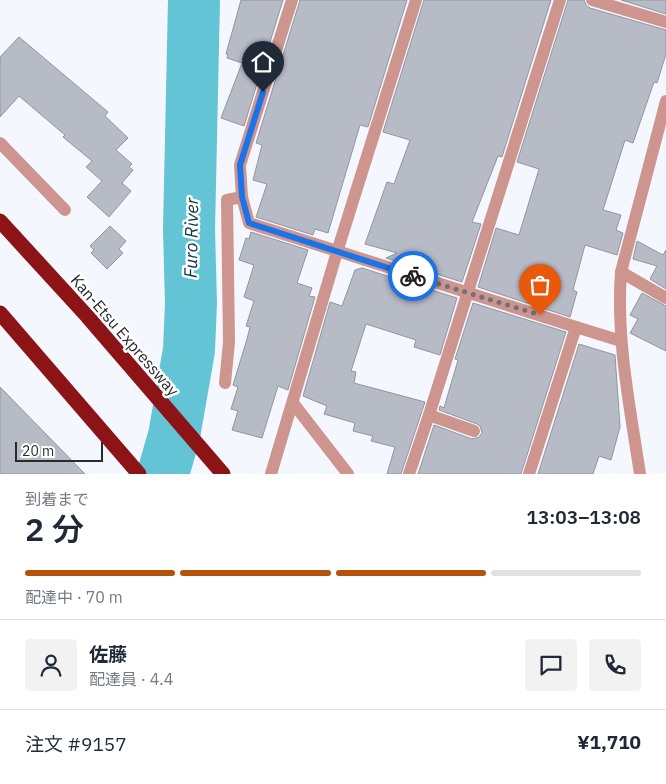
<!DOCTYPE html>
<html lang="ja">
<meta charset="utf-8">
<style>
body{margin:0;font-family:"IBM Plex Sans","Noto Sans JP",sans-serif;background:#f2f2f3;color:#1f2937;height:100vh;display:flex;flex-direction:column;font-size:19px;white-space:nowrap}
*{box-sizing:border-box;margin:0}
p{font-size:16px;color:#747a83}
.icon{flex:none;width:28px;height:28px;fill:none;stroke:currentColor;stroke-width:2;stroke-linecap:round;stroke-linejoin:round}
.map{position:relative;height:474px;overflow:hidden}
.details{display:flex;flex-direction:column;background:#fff;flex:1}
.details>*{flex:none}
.scale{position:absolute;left:15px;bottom:12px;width:88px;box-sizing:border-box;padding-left:5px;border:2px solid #282a2e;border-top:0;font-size:14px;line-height:18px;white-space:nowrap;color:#282a2e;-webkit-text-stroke:4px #fff;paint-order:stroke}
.pin{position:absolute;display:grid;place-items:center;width:42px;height:42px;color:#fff;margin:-51px -21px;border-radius:50% 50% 50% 0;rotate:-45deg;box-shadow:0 0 5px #0007}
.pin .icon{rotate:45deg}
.courier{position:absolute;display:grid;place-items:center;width:50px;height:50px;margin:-25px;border:4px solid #1a73e8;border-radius:50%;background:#fff;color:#222;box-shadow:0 1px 6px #0007}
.overview em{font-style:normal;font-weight:600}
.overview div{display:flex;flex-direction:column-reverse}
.overview{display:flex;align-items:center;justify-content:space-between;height:85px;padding:0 25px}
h1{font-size:32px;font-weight:600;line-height:38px}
.bar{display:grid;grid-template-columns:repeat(4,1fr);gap:8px 5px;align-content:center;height:60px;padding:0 25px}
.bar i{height:6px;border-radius:4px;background:#e0e1e3}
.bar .current{background:#b45309}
.bar p{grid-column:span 4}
.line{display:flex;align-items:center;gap:12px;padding:0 25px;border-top:1px solid #e0e1e3}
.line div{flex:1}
.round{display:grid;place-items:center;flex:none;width:52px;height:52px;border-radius:5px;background:#f2f2f3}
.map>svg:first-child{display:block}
</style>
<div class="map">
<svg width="666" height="474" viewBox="0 0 666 474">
<rect width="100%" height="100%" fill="#f4f7fe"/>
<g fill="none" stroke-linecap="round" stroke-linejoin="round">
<!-- river -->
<polyline stroke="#63c4d5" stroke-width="52" points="163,474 174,436 189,350 191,303 189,230 194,0"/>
</g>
<!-- building -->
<g fill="#b7bbc6" stroke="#9195a0">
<polygon points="241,0 283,0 244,126 221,118 242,63 227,58 228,54 226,54"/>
<polygon points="300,0 407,0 368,127 360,125 328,233 315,229 313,235 256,217 267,184 253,180 262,145 256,143"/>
<polygon points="424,0 551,0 502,157 498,156 472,222 481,224 462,282 386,258 397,253 365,244 387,182 394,184 410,140 383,132"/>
<polygon points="568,0 584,0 586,5 590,8 666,30 666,54 657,83 654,82 633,143 625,140 603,210 621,215 616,230 623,233 617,255 585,245 573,290 577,292 570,317 478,287 496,228 519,235 539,169 517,162"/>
<polygon points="621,0 666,0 666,14"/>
<polygon points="19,37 108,112 105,116 128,138 116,150 132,164 129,167 133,170 122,183 131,191 109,217 87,197 102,181 86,167 92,161 63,137 65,135 19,96 0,117 0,57"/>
<polygon points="110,226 126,241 119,249 123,253 107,269 91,253 94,250 90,246"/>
<polygon points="251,232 308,250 297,283 312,288 309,296 315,297 288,390 278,386 262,438 232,430 238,411 231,409 238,387 233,385 247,339 250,327 246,326 254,301 244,297 254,265 239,260 246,238 249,239"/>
<polygon points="637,241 663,255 666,250 666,289 650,279 657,266 633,259"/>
<polygon points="362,268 457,298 440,355 414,347 416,340 366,324 351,371 356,372 354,383 425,402 401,474 387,474 395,447 371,441 373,436 353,431 355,423 324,414 327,406 303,396 330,302 342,306 355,270"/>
<polygon points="642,293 666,306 666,351 630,333 638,319 630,315"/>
<polygon points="473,303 566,332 521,474 418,474 434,425 472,439 479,437 482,433 480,426 477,424 439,410 440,406 444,408 458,360 455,359"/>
<polygon points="579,344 615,355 620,427 611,460 599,456 593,474 538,474"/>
<polygon points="0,387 85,474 0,474"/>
</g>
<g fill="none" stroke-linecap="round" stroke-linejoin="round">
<!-- minor -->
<g stroke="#cd958e" stroke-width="12">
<polyline points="292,0 240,165 242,197 249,223 576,327 529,474"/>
<polyline points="592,0 666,22"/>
<polyline points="0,143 65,210"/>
<polyline points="621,272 666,298"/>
<polyline points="576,327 621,341"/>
<polyline points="225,383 229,342 227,200 242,197"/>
<polyline points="293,403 348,474"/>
<polyline points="429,415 474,431"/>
<polyline points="271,474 337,252 416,0"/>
<polyline points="409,474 429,415 560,0"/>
<path d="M640 474C630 407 616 340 621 272L666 101"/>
</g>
<!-- highway -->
<g stroke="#8c1416" stroke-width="15">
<polyline points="0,221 87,316 223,474"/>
<polyline points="0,313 139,474"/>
</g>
</g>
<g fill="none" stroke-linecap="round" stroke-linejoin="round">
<!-- done -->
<polyline stroke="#6f7277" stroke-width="5" stroke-dasharray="0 9" points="413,276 540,315"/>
<!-- route -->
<polyline stroke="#1a73e8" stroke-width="6" points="263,92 240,165 242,197 249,223 413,276"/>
</g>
<g text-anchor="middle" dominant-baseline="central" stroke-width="5" stroke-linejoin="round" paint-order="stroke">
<!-- street labels -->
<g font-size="16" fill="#282a2e" stroke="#fff">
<text transform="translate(125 335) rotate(49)">Kan-Etsu Expressway</text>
</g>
<!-- water labels -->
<g font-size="18" font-style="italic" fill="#07373e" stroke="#fff">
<text transform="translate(191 238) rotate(-89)">Furo River</text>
</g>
</g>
</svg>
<div class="scale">20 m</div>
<div class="pin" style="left:540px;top:315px;background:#ea580c"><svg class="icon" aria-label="bag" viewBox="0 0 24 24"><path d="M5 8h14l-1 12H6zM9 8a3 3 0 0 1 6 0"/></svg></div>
<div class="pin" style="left:263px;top:92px;background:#1f2937"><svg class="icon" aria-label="home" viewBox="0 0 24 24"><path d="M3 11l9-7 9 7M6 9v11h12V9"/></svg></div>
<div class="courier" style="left:413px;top:276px"><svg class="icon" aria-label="bike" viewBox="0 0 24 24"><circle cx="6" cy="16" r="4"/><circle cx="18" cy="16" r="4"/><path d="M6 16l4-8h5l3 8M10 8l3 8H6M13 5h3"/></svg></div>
</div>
<section class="details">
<div class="overview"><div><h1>2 分</h1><p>到着まで</p></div><em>13:03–13:08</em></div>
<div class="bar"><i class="current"></i><i class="current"></i><i class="current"></i><i></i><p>配達中 · 70 m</p></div>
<div class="line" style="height:90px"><a class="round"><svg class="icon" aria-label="person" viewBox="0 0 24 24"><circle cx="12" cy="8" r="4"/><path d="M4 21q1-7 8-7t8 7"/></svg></a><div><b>佐藤</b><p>配達員 · 4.4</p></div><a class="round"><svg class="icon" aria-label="chat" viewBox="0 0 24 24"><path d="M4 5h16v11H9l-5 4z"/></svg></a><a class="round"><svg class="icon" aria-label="phone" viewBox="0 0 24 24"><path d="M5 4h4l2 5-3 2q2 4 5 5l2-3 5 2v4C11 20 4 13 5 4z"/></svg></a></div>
<div class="line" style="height:65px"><div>注文 #9157</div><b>¥1,710</b></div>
</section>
